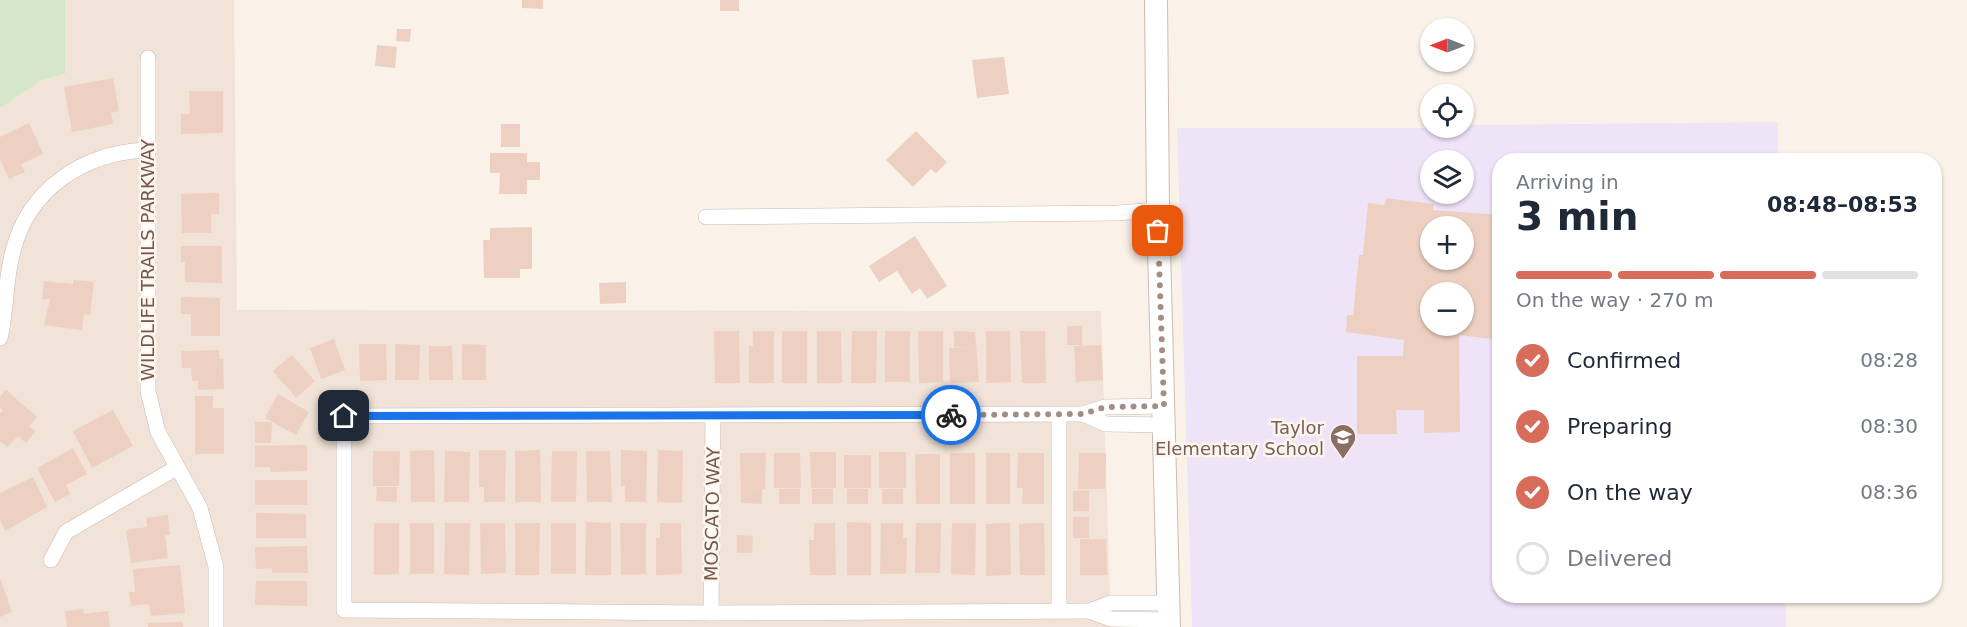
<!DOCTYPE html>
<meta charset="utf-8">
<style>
body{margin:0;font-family:"DejaVu Sans",sans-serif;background:#f2f2f3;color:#1f2937;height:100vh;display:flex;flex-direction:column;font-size:22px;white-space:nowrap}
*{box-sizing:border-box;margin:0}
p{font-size:20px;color:#747a83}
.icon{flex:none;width:33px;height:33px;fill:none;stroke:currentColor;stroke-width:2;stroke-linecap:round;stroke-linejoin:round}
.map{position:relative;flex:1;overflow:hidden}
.panel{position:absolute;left:1492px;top:153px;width:450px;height:450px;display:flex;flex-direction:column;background:#fff;border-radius:24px;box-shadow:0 2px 4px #0004}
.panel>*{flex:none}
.needle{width:39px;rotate:270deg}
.controls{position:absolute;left:1420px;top:18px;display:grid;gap:12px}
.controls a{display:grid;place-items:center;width:54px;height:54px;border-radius:50%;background:#fff;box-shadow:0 2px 4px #0004;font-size:30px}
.pin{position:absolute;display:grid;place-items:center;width:51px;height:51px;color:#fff;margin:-26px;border-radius:12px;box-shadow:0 3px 9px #0006}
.courier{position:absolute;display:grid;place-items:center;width:60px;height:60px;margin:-30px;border:4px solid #1a73e8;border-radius:50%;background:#fff;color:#222;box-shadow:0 2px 8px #0007}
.summary em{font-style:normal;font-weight:800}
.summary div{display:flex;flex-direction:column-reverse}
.summary{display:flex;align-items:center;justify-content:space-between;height:102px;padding:0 24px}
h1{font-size:39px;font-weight:800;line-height:45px}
.bar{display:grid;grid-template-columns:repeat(4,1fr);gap:9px 6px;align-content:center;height:72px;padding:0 24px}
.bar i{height:8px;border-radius:4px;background:#e0e1e3}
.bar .on{background:#d76c5a}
.bar p{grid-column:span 4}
ol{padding:0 24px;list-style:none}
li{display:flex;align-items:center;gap:18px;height:66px}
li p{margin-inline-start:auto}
li .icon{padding:6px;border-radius:50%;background:#d76c5a;color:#fff;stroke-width:4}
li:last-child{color:#747a83}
li i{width:33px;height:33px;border:3px solid #e0e1e3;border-radius:50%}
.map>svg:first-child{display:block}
</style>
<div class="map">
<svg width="1967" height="627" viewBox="0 0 1967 627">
<rect width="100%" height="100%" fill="#faf2e8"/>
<!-- residential -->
<polygon fill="#f1e3d7" points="65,0 234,0 237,310 1101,311 1111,627 0,627 0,108 42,80 65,74"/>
<!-- education -->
<path fill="#efe4f7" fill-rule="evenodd" d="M1778 122V160H1500V596H1786V627H1192L1177 128H1464V125ZM1431 160H1464V194H1431ZM1431 226H1464V260H1431ZM1431 292H1464V326H1431Z"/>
<!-- green -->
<polygon fill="#d6e7c7" points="0,0 65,0 65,74 42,80 0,108"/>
<!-- building -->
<g fill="#edd0c2" fill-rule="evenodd">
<polygon points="522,0 543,0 543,9 522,8"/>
<rect x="720" y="0" width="19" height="11"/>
<polygon points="397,29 411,29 410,42 396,41"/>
<polygon points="377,45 397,47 395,68 375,66"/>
<polygon points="1004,57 1009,94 977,98 972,60"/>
<polygon points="113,78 119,111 111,113 113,124 72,132 64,87"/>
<polygon points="189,91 223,91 223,133 181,134 181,114 190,114"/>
<polygon points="29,123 43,154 21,164 25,172 9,179 0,159 0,137"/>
<rect x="501" y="124" width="19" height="23"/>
<polygon points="916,131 947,162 936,173 931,169 913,187 886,160"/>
<polygon points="490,153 527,153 527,162 540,162 540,180 527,180 527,194 499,194 500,173 490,173"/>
<polygon points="219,193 219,214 211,214 211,233 182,233 181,194"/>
<path d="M1386 198 1434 204 1433 210 1500 215V340L1459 335 1460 432 1424 433V410H1396L1397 434H1357V356H1403L1404 340 1346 332 1347 315H1353L1359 255H1363L1368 203 1384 205ZM1431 226H1464V260H1431ZM1431 292H1464V326H1431Z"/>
<polygon points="532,227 532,269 520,269 520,278 484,278 483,240 490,240 490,228"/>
<polygon points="915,236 947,286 927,299 920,288 912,294 897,271 879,282 869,266"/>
<polygon points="181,246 222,246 222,283 185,282 185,262 181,262"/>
<polygon points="73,280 94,282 90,315 84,314 82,330 44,325 50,299 42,299 44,281 73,284"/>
<polygon points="626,282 626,303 600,304 599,283"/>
<polygon points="181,297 220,298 220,336 191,336 191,314 181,314"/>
<rect x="1067" y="326" width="15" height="19"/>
<polygon points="714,331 739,331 740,383 715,383"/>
<polygon points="753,331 774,331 774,383 749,383 749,346 753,346"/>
<rect x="782" y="331" width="25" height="52"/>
<polygon points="817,331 841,331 842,383 817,383"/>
<polygon points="852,331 877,331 876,383 851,383"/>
<rect x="885" y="331" width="25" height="51"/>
<polygon points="918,331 943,331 943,382 919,383"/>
<polygon points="954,331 975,332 979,382 950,383 949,348 968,347 954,347"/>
<polygon points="986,331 1010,331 1011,382 986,383"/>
<polygon points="1020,331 1045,331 1046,383 1022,383"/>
<polygon points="334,339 345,370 321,379 310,348"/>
<polygon points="359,344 386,344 387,380 360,381"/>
<polygon points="395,344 420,345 419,380 395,380"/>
<polygon points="462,344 486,345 486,380 462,380"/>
<polygon points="1101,345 1103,380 1076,382 1074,346"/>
<polygon points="429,346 452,346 453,380 429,380"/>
<polygon points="219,350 220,359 223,359 224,389 198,390 198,381 192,381 191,368 182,368 181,351"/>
<polygon points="292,355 315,381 296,398 273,371"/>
<polygon points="6,390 37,417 29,426 35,431 26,443 18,436 7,447 0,441 0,414 3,410 0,407 0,397"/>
<polygon points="278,394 309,412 296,435 265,418"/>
<polygon points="195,396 213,396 213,408 224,408 224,454 195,454"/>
<polygon points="113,410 133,446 92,468 73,431"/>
<polygon points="255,422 272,422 271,443 255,443"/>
<polygon points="307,445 307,471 271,472 270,467 255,467 255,446"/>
<polygon points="73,448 87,474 66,485 70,494 55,502 37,468"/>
<polygon points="434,450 435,502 411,502 410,451"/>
<polygon points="479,450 506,450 505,502 484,502 484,487 479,487"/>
<polygon points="540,450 541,502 515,502 515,451"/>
<polygon points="621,450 647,451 646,502 625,502 625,486 621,486"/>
<polygon points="658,450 683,451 682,503 657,502"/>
<polygon points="373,451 400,451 399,486 373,486"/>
<polygon points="445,451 470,452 469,502 444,502"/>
<polygon points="552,451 577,451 576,502 551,502"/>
<polygon points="586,451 610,451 612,502 587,502"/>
<polygon points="810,452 836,452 836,488 811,488"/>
<rect x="879" y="452" width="27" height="36"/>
<polygon points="740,453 766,453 765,489 754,488 762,489 762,504 741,503"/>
<polygon points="774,453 800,453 801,488 774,488"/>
<rect x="950" y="453" width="25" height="51"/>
<rect x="986" y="453" width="24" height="51"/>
<polygon points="1018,453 1044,453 1044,504 1022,504 1023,488 1017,488"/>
<polygon points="1079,453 1106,453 1105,489 1078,489"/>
<polygon points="915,454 940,454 940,504 916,504"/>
<rect x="844" y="455" width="27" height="33"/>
<polygon points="33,477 47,507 5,531 0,520 0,493"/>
<rect x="255" y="480" width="52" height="25"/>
<polygon points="377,487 397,487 397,502 376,501"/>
<rect x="779" y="489" width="21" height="15"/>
<rect x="812" y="489" width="21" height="15"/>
<rect x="847" y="489" width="21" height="15"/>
<rect x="882" y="489" width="21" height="15"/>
<polygon points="1089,490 1089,511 1073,511 1073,491"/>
<polygon points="256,513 306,514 306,538 256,538"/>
<polygon points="168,515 170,535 165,535 168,558 131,563 126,530 147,527 146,518"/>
<rect x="1073" y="517" width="16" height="21"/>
<polygon points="586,522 611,523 611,575 585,575"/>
<polygon points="847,522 871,523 871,575 847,575"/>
<polygon points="374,523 399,523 399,574 374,575"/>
<rect x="410" y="523" width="24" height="51"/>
<polygon points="445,523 470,523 469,575 444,574"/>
<polygon points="480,523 505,523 506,573 481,574"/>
<polygon points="515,523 540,523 539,575 515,575"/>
<rect x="551" y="523" width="25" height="51"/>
<polygon points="620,523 646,523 646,574 621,575"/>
<polygon points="660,523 681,523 682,574 656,575 656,538 660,538"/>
<polygon points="814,523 835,523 836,575 810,575 809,540 814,540"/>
<polygon points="881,523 903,523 903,538 907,538 906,574 880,574"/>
<polygon points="916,523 941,523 940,573 915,573"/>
<polygon points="952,523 976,523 975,575 951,574"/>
<polygon points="1010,523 1011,575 986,576 986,524"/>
<polygon points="1044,523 1045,575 1020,575 1019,524"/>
<polygon points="737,535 753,536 752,553 737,553"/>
<polygon points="1080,539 1106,539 1107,575 1080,575"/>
<polygon points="307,546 308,573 272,573 272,568 256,569 255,547"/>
<polygon points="180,565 185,613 151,616 149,604 131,606 129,592 135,592 133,569"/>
<polygon points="0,578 12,612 0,617"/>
<polygon points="256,581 307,581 307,606 255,605"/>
<polygon points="83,609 84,614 108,611 110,627 67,627 65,611"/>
<polygon points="183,622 183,627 148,627 148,623"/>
</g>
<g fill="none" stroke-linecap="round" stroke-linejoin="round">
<!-- street casing -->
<g stroke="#cbb9af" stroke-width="16">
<g id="street">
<polyline points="148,58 148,391 158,432 200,508 216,567 216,627"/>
<polyline points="706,217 1117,213 1158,210"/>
<path d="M0 338C7 309 5 279 13 251 29 188 84 153 146 150"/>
<polyline points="1164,406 1105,407 1083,414 1106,424 1165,425"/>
<polyline points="1083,414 344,416 344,610 711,613 1089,611"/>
<polyline points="51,560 66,532 176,468"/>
<polyline points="1169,603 1111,603 1089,611 1111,619 1169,620"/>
<polyline points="1059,611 1059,415"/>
<polyline points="711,613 713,416"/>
</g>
</g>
<!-- secondary casing -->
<g stroke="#cfbbb0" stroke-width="24">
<polyline id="secondary" points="1156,0 1158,210 1169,627"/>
</g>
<!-- street -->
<use href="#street" stroke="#fff" stroke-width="15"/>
<!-- secondary -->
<use href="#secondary" stroke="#fff" stroke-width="22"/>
</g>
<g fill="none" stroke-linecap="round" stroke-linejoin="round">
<!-- done -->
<polyline stroke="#a28e84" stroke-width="6" stroke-dasharray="0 10.8" points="951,415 1083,414 1105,407 1164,406 1158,231"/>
<!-- route -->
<polyline stroke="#1a73e8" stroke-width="8" points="344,416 951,415"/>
</g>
<!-- icons -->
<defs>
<g id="school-pin" transform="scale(1.35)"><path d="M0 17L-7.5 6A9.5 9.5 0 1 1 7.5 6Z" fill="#8d6e63" stroke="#fdf6ee"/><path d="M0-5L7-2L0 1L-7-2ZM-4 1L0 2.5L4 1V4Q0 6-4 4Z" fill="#fff"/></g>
</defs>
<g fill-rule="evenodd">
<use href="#school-pin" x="1343" y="437"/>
</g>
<g text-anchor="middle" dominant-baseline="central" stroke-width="5" stroke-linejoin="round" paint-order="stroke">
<!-- street labels -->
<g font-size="18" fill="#72584e" stroke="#fdf6ee">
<text transform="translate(147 260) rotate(-90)">WILDLIFE TRAILS PARKWAY</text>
<text transform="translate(712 514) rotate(-89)">MOSCATO WAY</text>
</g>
<!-- education labels -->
<g font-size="18" fill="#785e54" stroke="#fdf6ee" text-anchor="end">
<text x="1324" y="427">Taylor<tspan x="1324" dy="21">Elementary School</tspan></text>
</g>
</g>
</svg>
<div class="controls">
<a><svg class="needle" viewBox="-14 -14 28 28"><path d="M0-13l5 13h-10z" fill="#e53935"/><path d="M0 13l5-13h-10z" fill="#747a83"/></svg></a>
<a><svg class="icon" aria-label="locate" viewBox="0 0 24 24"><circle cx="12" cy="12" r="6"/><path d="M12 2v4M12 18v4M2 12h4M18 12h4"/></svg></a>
<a><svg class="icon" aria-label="layers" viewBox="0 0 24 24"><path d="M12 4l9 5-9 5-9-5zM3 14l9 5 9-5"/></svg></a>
<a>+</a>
<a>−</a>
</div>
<div class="pin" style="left:1158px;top:231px;background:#ea580c"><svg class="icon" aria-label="bag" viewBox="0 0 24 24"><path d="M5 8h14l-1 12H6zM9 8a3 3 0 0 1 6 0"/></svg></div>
<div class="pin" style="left:344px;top:416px;background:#1f2937"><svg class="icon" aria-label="home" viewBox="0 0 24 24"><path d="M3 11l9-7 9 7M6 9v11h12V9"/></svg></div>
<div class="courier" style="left:951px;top:415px"><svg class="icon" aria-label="bike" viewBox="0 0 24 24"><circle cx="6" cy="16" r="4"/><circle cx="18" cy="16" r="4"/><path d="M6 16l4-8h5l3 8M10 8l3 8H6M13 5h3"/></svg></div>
<section class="panel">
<div class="summary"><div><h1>3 min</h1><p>Arriving in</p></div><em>08:48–08:53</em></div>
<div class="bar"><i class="on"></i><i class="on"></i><i class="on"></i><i></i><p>On the way · 270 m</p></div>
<ol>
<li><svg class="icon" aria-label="check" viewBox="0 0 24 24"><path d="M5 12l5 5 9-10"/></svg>Confirmed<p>08:28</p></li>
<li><svg class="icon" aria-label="check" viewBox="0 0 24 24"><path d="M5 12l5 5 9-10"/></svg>Preparing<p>08:30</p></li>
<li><svg class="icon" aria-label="check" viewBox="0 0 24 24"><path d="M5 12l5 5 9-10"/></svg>On the way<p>08:36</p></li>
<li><i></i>Delivered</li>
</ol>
</section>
</div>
